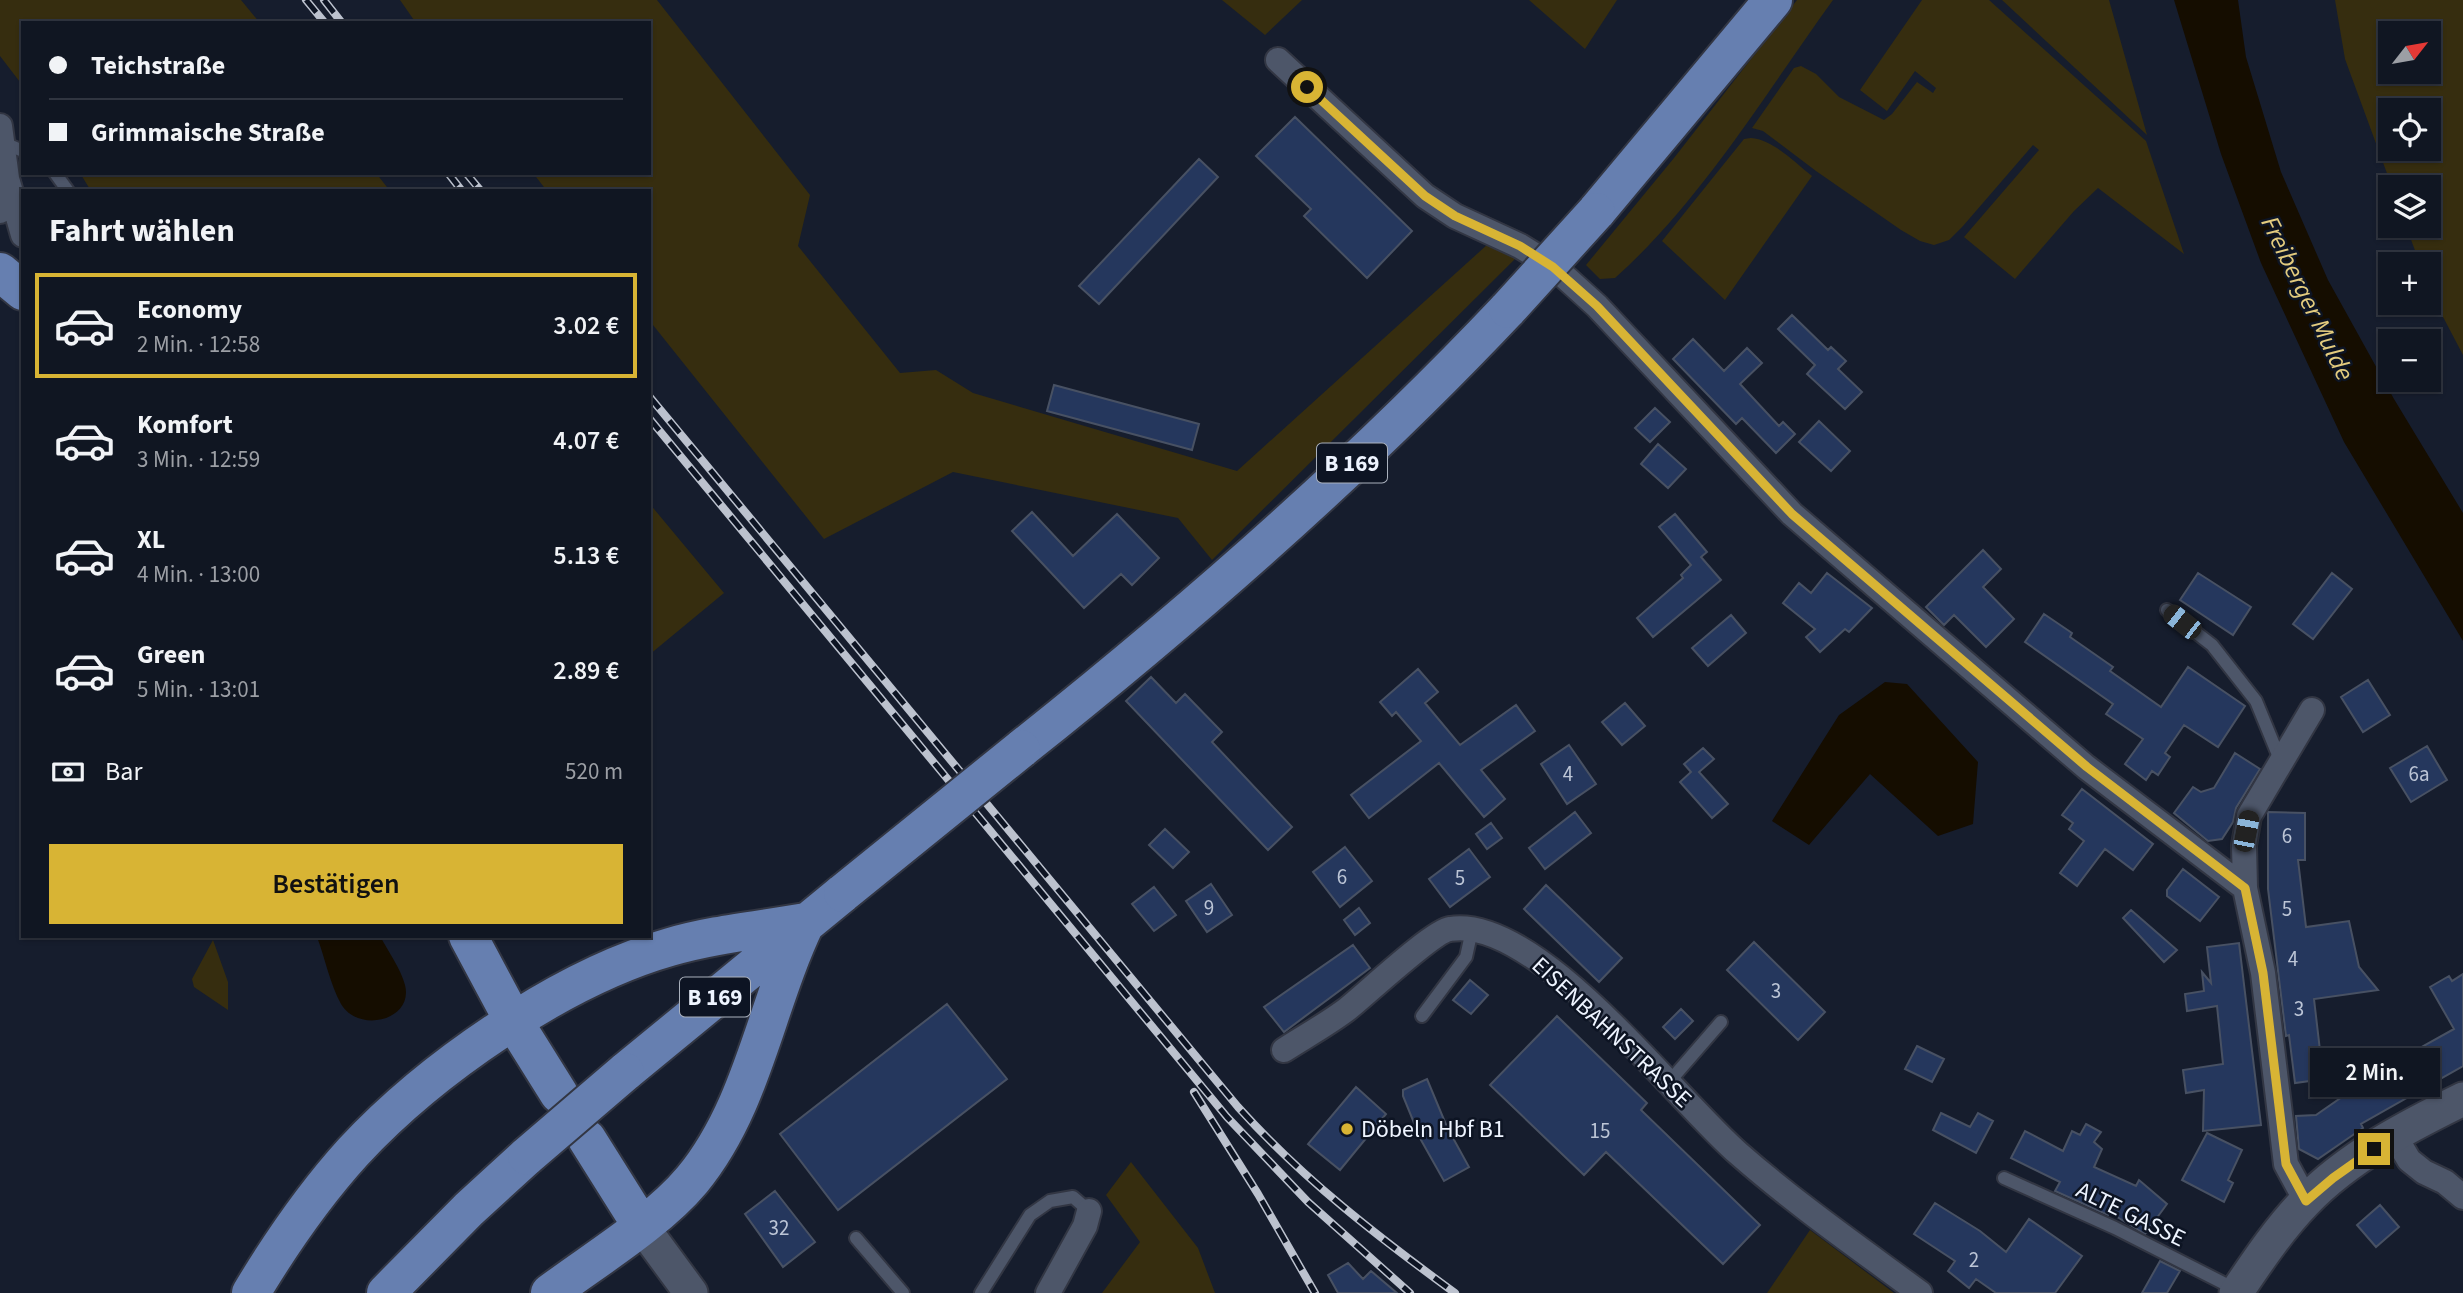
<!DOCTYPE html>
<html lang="de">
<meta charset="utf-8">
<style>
body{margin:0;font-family:"Source Sans 3",sans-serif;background:#191f2a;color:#f1f3f6;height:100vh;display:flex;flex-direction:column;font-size:26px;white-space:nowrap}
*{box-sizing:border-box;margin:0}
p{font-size:23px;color:#9c9fa5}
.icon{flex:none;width:38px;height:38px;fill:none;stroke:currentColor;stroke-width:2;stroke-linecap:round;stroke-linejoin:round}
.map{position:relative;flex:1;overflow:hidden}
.drawer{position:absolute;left:21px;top:189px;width:630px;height:749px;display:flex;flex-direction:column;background:#101622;border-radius:0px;box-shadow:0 2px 5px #0004,0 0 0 2px #303540}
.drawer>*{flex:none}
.guide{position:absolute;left:21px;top:21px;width:630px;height:154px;border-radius:0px;box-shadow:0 2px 5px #0004,0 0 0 2px #303540;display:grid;align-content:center;height:154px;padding:0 28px;background:#101622}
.needle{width:46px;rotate:59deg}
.tools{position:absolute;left:2378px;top:21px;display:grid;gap:14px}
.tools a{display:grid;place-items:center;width:63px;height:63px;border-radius:0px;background:#101622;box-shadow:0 2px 5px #0004,0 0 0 2px #303540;font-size:35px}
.end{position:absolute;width:32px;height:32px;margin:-16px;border:9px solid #d8b434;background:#111;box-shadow:0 0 0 4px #111}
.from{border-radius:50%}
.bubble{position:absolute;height:49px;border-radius:0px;background:#101622;box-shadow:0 2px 5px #0004,0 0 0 2px #303540;font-size:23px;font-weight:600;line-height:49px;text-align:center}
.car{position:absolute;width:21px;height:42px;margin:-21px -10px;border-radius:9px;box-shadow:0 0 5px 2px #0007;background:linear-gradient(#222 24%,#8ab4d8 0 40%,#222 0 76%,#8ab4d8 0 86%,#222 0)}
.guide b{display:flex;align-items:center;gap:24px;height:66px;font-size:26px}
.guide b+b{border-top:2px solid #303540}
.guide i{width:18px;height:18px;background:#f1f3f6}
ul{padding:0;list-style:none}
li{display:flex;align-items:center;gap:21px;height:105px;margin:0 14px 10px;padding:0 14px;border:4px solid transparent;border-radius:0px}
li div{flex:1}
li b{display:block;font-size:26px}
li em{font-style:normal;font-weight:600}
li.on{border-color:#d8b434}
li>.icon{width:63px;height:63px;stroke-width:1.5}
h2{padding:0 28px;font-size:32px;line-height:84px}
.pay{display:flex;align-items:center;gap:18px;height:77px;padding:0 28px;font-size:26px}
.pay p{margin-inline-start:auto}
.primary-button{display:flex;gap:14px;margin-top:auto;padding:14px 28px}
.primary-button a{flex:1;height:80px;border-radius:0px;background:#d8b434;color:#111;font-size:28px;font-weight:600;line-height:80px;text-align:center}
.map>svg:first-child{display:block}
.green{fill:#362d0f;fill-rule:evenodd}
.water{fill:#150d00}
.building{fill:#25375d;stroke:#485163;stroke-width:2}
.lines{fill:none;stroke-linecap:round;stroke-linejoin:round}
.service-casing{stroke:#323643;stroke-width:16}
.minor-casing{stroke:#323643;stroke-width:28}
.secondary-casing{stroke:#323643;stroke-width:37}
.primary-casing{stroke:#323643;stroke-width:42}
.service{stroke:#4d5669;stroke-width:12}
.minor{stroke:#4d5669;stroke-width:24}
.secondary{stroke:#4d5669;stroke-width:33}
.primary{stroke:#667fb0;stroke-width:38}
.rail-casing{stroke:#bcc2ce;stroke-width:8}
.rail{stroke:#0d1423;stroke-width:5;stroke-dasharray:16;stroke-linecap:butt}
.primary-bridge-casing{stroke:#323643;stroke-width:42;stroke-linecap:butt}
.primary-bridge{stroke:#667fb0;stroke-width:38}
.route{stroke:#d8b434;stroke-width:9}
.poi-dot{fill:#d8b434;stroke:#0d1423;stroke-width:2.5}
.labels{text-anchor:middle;stroke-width:5;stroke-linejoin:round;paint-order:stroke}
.number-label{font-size:21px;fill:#bcc5d6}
.shield{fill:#0d1423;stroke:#aab1bd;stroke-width:2}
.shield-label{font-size:23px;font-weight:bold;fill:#eef4ff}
.street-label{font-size:24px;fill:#eef4ff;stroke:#0d1423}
.poi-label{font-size:24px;fill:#eef4ff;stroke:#0d1423;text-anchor:start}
.water-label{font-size:26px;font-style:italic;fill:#e3cb7e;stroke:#0d1423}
</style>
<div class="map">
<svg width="2463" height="1293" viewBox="0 0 2463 1293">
<rect width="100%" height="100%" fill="#161d2d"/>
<path class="green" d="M0,0H241L260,23H23V86L0,56Z
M400,0H657L810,195L798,246L900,373L936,370L973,393L1237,471L1488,244L1517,257L1212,560L1178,518L953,472L824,539L649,320V191H547L533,173H649V23H416Z
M1222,0H1302L1265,35Z
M1529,0H1617L1585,49Z
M1797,0H1833C1765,94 1702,200 1615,278L1600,279L1586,265L1674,158Z
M1922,0H1989L2146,141L2184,254L2098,188L2074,211L2015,279L1964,237L2039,150L2033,145L1963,226L1949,240L1934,245L1920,241L1901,230L1816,171L1763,131L1752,128L1794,68L1801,66L1816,74L1839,97L1884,120L1892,114L1917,82L1933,93L1936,88L1915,71L1887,111L1860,90Z
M2002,0H2109L2147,135Z
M2335,0H2463V355L2431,294L2429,264H2420L2406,226H2429V187H2392L2345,59ZM2390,33H2429V72H2390ZM2390,110H2429V149H2390Z
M1751,138C1774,140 1794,162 1812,176L1725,300L1662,241L1744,139Z
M80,173H376L390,191H91Z
M649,503L724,593L649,655Z
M213,940L228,982V1010L194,987L192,979Z
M1131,1162L1198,1248L1215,1293H1102L1140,1242L1106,1195Z
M1810,1230L1894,1293H1767Z"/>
<path class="water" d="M2174,0H2238L2246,57L2281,172L2328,280L2394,399L2463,513V641L2344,442L2261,263L2221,154Z
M1885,682L1907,684L1978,762L1973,824L1938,836L1870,774L1809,845L1772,821L1839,715Z
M380,936C388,951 401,969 405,985C414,1020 359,1034 341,1004C330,984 325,958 317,937Z"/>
<path class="building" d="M1295,117L1412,231L1367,278L1304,216L1311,209L1256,156Z
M1199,159L1218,177L1099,304L1079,286Z
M1792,315L1828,350L1831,347L1846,361L1838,369L1862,392L1845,409L1807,374L1815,365L1778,329Z
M1693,339L1724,371L1747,348L1762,363L1740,384L1779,426L1783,422L1795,434L1776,453L1742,418L1736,424L1673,359Z
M1054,385L1199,424L1192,450L1047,411Z
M1655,408L1670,422L1650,442L1635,428Z
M1819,421L1850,451L1831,471L1799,442Z
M1658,444L1686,469L1668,488L1641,464Z
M1032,512L1073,556L1117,514L1159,558L1132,585L1121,574L1084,608L1012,531Z
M1675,514L1707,552L1701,557L1721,580L1653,637L1637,618L1683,578L1681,575L1691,565L1659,527Z
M1983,550L2001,569L1983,587L2014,619L1986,647L1954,615L1944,625L1926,607Z
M1827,573L1872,608L1849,632L1845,629L1820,652L1806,637L1815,629L1783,603L1799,583L1811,593Z
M2198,573L2251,607L2233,635L2180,600Z
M2332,573L2352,589L2313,639L2293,624Z
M2044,614L2072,633L2070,637L2113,667L2110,671L2161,707L2188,667L2245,706L2218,747L2184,725L2165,753L2170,757L2158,775L2152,771L2146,780L2125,764L2143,739L2106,714L2113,704L2025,642Z
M1731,615L1746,633L1708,666L1692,648Z
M1418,669L1438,692L1425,703L1460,745L1516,705L1535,731L1481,770L1505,799L1484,817L1439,763L1369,818L1351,795L1421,741L1396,712L1392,716L1380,702Z
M1151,677L1176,703L1185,694L1222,732L1212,742L1292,827L1268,850L1126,701Z
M2368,680L2390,715L2363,732L2341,697Z
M1625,703L1645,726L1622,745L1602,722Z
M1569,745L1596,784L1567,804L1541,764Z
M2427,746L2447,780L2411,802L2390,768Z
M1703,748L1714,759L1699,772L1728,804L1712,818L1680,782L1691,772L1684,764Z
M2235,753L2260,769L2236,808L2233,822L2222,839L2208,841L2174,813L2193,787L2201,792L2214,788Z
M2082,789L2153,844L2133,870L2105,849L2077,886L2060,873L2084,841L2069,829L2073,823L2062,815Z
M1575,812L1591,833L1545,869L1529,848Z
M2268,812L2305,813V860H2298L2306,927L2349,921L2359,967L2378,990L2314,999L2321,1059L2351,1055L2353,1075L2295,1083L2289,1035L2286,1036L2268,889Z
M1491,823L1502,838L1487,849L1476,834Z
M1165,829L1189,852L1173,868L1149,845Z
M1345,847L1372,881L1340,907L1313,872Z
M1469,849L1490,877L1450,907L1429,879Z
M2183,869L2219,897L2200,921L2167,896V890Z
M1211,884L1232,915L1207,932L1186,901Z
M1546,885L1622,958L1599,982L1524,909Z
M1154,887L1176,915L1154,931L1132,904Z
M1359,908L1370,923L1355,935L1344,920Z
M2131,910L2177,950L2164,962L2123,918Z
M1754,942L1825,1012L1798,1040L1727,970Z
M2239,943L2261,1125L2203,1131L2204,1090L2186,1093L2183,1070L2223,1064L2217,1006L2187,1011L2185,994L2204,991L2202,972L2211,983L2207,947Z
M1353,945L1370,968L1284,1032L1264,1007Z
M2463,974V1066L2361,1124L2363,1128L2318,1159L2299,1149L2296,1116L2316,1115L2355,1088V1090L2419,1055L2416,1050L2454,1029L2430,987L2449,976L2452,981Z
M1470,980L1488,995L1471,1014L1453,1000Z
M947,1004L1007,1079L838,1210L780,1134Z
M1681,1009L1693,1021L1675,1039L1663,1027Z
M1557,1016L1647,1103L1641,1110L1760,1225L1723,1264L1606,1152L1584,1175L1490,1085Z
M1917,1046L1944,1059L1932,1082L1905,1069Z
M1427,1079L1447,1127L1469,1167L1444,1181L1421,1140L1403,1096V1090Z
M1356,1087L1386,1114L1340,1170L1308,1144Z
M1941,1113L1970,1127L1978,1113L1993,1121L1976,1153L1933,1130Z
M2086,1124L2101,1132L2094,1142L2102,1149L2094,1167L2136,1186L2139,1180L2167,1204L2145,1234L2109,1212L2108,1215L2055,1191L2060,1182L2011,1158L2025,1131L2063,1151L2072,1131L2080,1135Z
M2207,1133L2242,1150L2228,1180L2233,1183L2224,1202L2182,1180Z
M775,1191L815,1242L783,1267L745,1214Z
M1935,1203L1980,1231L2006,1252L2029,1219L2082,1256L2055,1293H1996L1976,1279L1969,1288L1948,1271L1955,1261L1914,1234Z
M2380,1205L2399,1227L2376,1247L2357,1225Z
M2160,1261L2180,1271L2167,1293H2142Z
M1348,1263L1363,1279L1371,1271L1397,1293H1338L1328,1275Z"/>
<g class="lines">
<defs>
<path id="service" d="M4,143L23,151
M55,173L68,191
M2167,610L2212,645L2256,701L2281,762
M1422,1016L1466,957L1472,930
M1669,1082L1721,1022
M2004,1178L2115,1228L2237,1290
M856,1238L903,1293
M981,1293L1030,1215L1050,1201L1073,1197L1089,1211"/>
<path id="minor" d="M1278,60L1425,196L1455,216L1520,246L1554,267L1597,306L1792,514L2086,767L2245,888L2263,973L2286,1164L2306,1201
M0,126L7,178L0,211
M8,182L23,235
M2245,888L2244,845L2249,816L2312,710
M1284,1050C1304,1037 1326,1025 1346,1010C1364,996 1433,931 1450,929C1537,914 1676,1100 1739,1154C1796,1204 1859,1248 1920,1293
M2395,1136L2409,1160L2424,1172L2445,1182L2463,1197
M1048,1293L1085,1226L1089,1211"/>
<path id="secondary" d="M641,1225L691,1293
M2236,1293C2257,1262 2278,1230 2305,1202C2348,1157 2408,1126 2463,1099"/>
<path id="primary" d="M1596,212L1773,0
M0,272L23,291
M1021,749C1192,613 1358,468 1508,309
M468,936L514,1022L559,1094
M625,1072L843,893
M587,1139L641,1225
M251,1293C281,1243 314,1195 353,1152C430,1069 561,978 670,947C714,934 761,930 806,922
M386,1293L469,1209L527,1156
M550,1293C594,1260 657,1222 692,1180C753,1106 765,1007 806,922"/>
</defs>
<use href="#service" class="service-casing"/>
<use href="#minor" class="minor-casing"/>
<use href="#secondary" class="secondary-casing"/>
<use href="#primary" class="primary-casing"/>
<use href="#service" class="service"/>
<use href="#minor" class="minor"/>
<use href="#secondary" class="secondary"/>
<use href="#primary" class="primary"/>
<defs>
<path id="rail" d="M306,0L325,23
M324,0L342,23
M448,173L462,191
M466,173L481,191
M649,396L1238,1107C1303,1179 1377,1236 1455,1293
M649,418L1227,1117L1308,1202L1410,1293
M1194,1092L1258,1194L1315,1293"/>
</defs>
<use href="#rail" class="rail-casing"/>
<use href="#rail" class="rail"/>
<defs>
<path id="primary-bridge" d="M1508,309L1596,212
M843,893L1021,749
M527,1156L625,1072"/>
</defs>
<use href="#primary-bridge" class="primary-bridge-casing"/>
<use href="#primary-bridge" class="primary-bridge"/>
</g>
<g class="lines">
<path class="route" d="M1307,87L1425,196L1455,216L1520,246L1553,267L1597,306L1792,514L2087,767L2245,888L2263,973L2286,1164L2306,1201L2333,1178L2374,1149"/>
</g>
<circle class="poi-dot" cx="1347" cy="1129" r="7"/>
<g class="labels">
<g class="number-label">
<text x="1568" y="781">4</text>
<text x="2419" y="781">6a</text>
<text x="2287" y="843">6</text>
<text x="1342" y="884">6</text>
<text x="1460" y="885">5</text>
<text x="1209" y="915">9</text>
<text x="2287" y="916">5</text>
<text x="2293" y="966">4</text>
<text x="1776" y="998">3</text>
<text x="2299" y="1016">3</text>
<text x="1600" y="1138">15</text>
<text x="779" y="1235">32</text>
<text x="1974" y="1267">2</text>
</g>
<g class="shield">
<rect x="1317" y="443.5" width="70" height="39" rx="5"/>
<rect x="680" y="977.5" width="70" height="39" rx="5"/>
</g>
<g class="shield-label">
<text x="1352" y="471">B 169</text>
<text x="715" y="1005">B 169</text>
</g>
<g class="street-label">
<text transform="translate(1612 1032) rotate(43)" y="8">EISENBAHNSTRASSE</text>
<text transform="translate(2131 1214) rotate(26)" y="8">ALTE GASSE</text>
</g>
<g class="poi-label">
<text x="1361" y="1137">Döbeln Hbf B1</text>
</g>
<g class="water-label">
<text transform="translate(2308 298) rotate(64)" y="9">Freiberger Mulde</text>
</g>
</g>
</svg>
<div class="tools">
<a><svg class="needle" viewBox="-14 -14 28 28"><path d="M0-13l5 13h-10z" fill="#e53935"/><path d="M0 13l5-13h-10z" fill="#9c9fa5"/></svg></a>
<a><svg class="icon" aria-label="locate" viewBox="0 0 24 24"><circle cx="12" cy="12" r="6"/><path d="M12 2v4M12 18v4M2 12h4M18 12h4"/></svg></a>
<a><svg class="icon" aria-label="layers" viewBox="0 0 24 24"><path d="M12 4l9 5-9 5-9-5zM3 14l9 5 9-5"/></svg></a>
<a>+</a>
<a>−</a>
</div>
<i class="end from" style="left:1307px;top:87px"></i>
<i class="end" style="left:2374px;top:1149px"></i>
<div class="bubble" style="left:2310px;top:1048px;width:130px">2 Min.</div>
<i class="car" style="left:2182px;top:622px;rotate:308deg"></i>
<i class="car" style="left:2246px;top:831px;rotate:11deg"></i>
<div class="guide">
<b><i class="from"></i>Teichstraße</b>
<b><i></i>Grimmaische Straße</b>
</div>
<section class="drawer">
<h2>Fahrt wählen</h2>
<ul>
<li class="on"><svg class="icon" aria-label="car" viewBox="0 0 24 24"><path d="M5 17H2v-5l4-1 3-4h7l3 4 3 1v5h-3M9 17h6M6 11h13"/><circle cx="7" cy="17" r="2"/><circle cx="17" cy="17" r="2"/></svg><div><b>Economy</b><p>2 Min. · 12:58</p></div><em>3.02 €</em></li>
<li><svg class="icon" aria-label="car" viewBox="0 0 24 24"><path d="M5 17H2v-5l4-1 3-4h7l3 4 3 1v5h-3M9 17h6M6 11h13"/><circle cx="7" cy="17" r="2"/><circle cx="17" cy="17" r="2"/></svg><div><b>Komfort</b><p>3 Min. · 12:59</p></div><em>4.07 €</em></li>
<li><svg class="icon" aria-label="car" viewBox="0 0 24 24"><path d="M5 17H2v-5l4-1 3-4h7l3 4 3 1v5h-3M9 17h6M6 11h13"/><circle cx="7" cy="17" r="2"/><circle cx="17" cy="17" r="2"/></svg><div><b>XL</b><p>4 Min. · 13:00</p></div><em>5.13 €</em></li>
<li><svg class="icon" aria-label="car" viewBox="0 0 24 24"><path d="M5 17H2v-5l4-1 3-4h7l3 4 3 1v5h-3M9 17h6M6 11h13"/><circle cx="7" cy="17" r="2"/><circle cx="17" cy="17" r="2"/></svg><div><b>Green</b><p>5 Min. · 13:01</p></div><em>2.89 €</em></li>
</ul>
<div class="pay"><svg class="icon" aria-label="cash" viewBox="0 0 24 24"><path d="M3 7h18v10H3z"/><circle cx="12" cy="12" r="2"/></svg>Bar<p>520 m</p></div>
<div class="primary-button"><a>Bestätigen</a></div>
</section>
</div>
